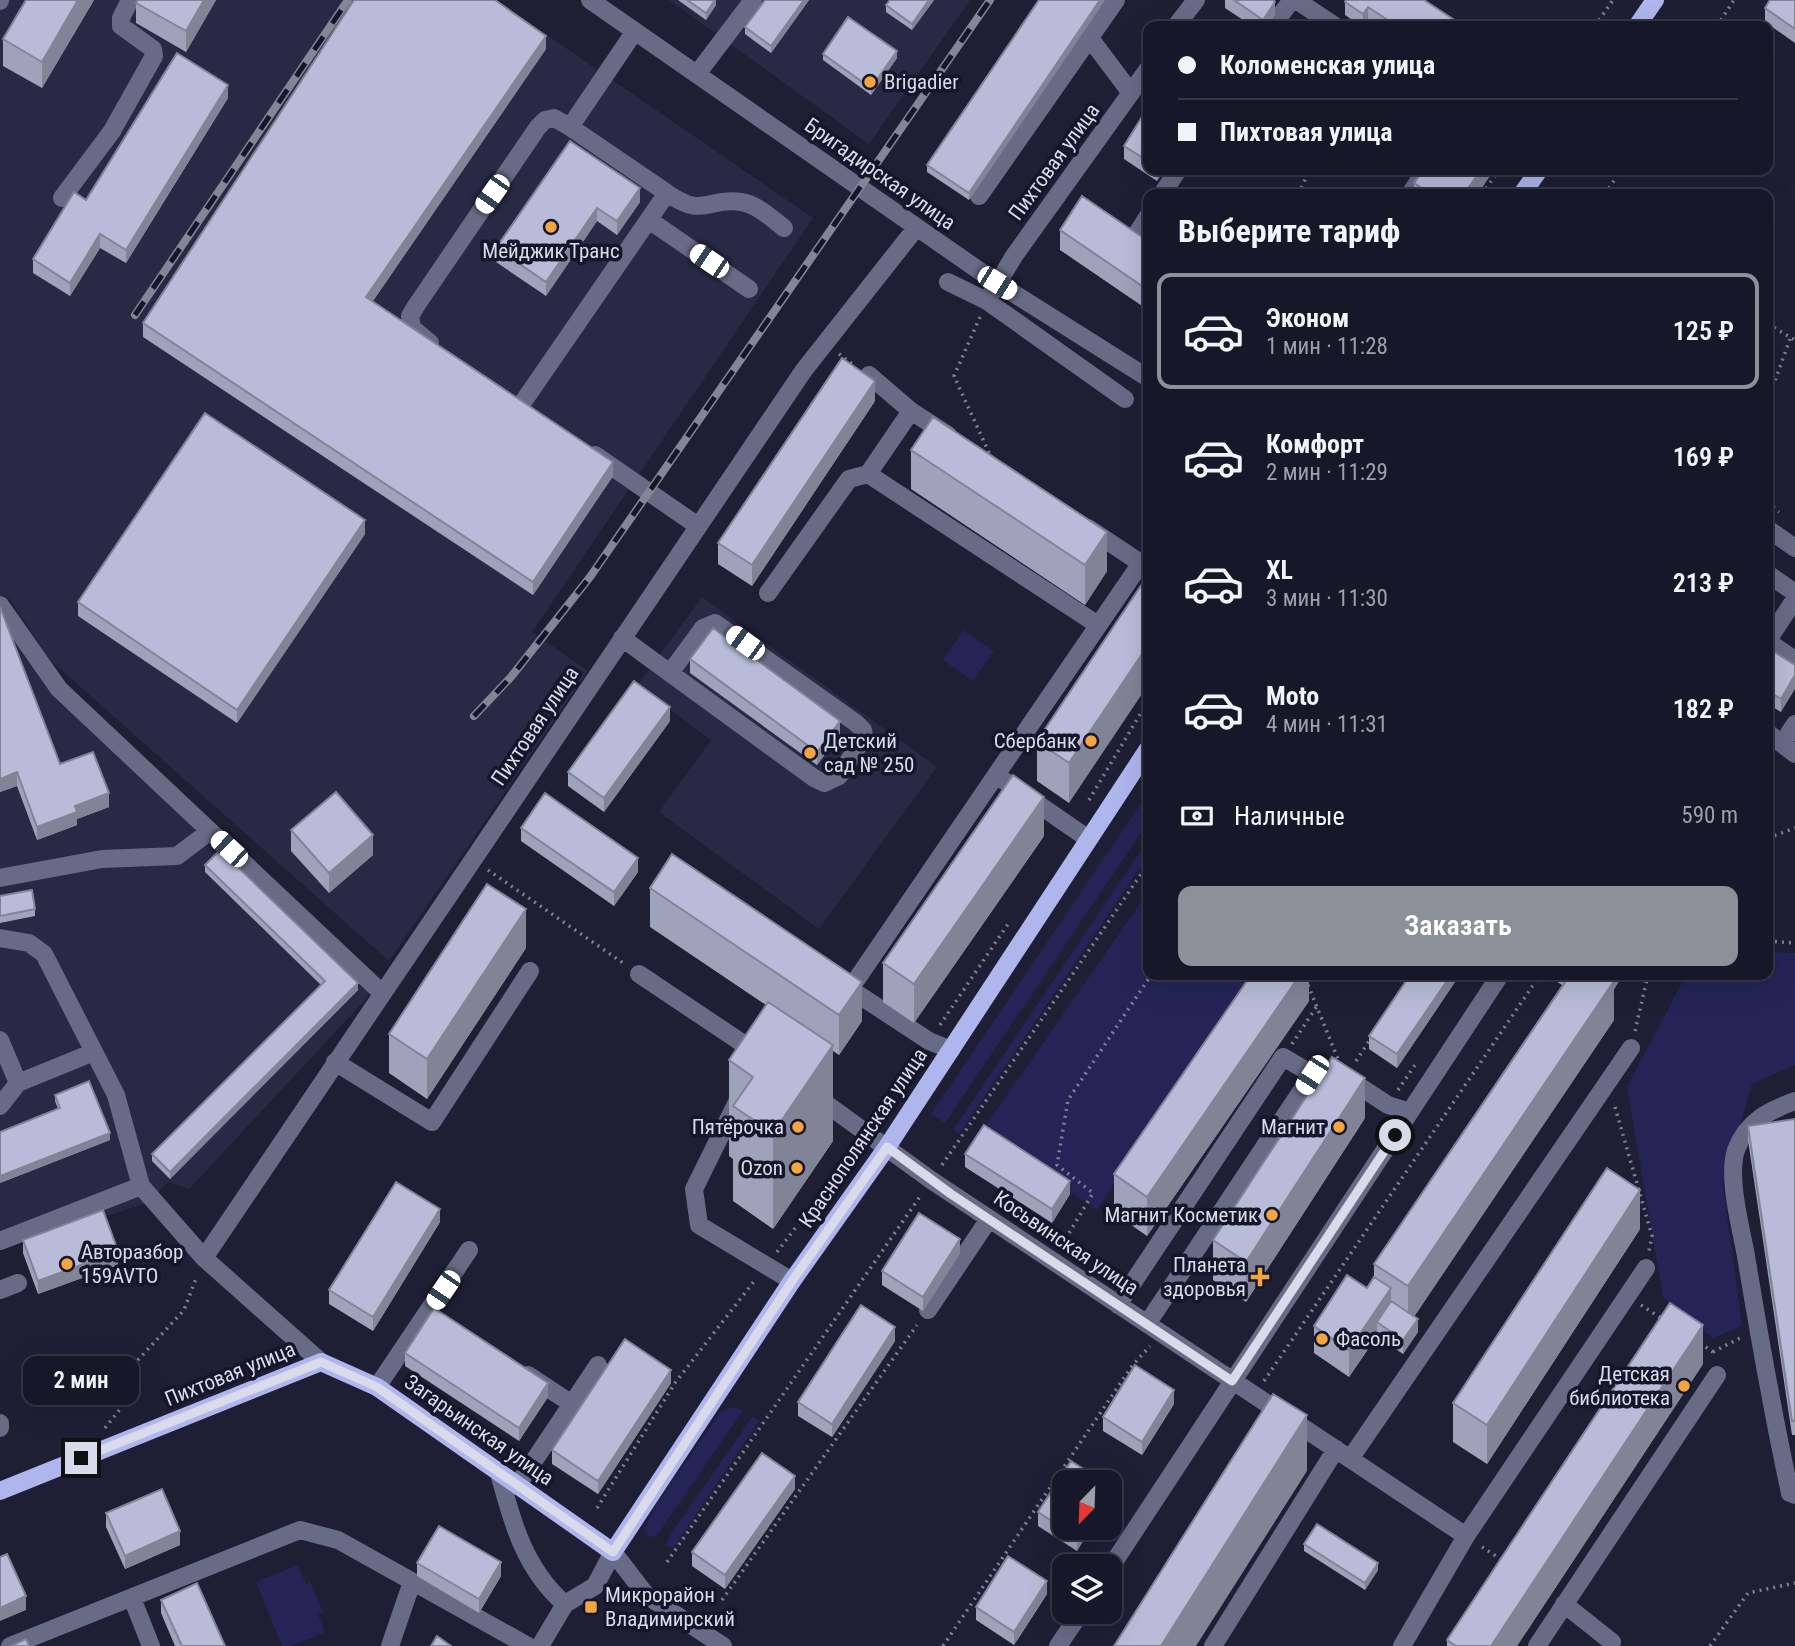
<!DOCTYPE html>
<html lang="ru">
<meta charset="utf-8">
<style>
body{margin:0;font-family:"Roboto Condensed",sans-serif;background:#232434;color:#f1f3f6;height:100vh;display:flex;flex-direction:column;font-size:26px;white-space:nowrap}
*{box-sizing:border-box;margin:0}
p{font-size:23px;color:#9e9fa8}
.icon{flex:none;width:38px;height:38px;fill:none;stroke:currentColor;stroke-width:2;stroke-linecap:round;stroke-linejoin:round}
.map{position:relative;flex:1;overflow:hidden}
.sheet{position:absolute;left:1143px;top:189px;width:630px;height:791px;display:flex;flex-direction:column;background:#161728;border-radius:14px;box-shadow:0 7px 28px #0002,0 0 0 2px #353645}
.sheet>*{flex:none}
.top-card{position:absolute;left:1143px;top:21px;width:630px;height:154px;border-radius:14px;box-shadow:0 7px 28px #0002,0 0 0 2px #353645;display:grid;align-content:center;height:154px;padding:0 35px;background:#161728}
.needle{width:46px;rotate:203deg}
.tools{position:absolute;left:1052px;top:1470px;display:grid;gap:14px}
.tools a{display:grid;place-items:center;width:70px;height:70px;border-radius:14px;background:#161728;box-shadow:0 7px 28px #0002,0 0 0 2px #353645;font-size:35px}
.end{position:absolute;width:32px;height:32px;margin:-16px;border:9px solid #d9dbea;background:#111;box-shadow:0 0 0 4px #111}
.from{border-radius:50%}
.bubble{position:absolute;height:49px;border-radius:14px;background:#161728;box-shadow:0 7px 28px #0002,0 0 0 2px #353645;font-size:23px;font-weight:600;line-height:49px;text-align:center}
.car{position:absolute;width:21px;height:42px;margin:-21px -10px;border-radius:9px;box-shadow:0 0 5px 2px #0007;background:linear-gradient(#fff 24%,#345 0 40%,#fff 0 76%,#345 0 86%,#fff 0)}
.top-card b{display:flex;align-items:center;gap:24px;height:66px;font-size:26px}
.top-card b+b{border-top:2px solid #353645}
.top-card i{width:18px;height:18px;background:#f1f3f6}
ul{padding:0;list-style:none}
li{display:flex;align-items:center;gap:21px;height:116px;margin:0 14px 10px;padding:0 21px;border:4px solid transparent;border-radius:14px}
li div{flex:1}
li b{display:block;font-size:26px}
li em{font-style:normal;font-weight:600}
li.on{border-color:#8c9099}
li>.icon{width:63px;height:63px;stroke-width:1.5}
h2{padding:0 35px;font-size:32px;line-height:84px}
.pay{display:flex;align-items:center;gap:18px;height:77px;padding:0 35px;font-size:26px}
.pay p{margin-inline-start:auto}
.button{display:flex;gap:14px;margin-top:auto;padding:14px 35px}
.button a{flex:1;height:80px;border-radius:14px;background:#8c9099;color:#fff;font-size:28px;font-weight:600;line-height:80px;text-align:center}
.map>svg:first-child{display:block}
.built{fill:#282944}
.green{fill:#242457}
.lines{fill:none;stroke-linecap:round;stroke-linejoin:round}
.path{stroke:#808194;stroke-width:3.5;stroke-dasharray:2 5;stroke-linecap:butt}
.minor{stroke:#686b86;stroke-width:18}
.major{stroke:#afb5ed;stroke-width:18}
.rail-casing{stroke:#848698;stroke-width:8}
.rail{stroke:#15162b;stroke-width:5;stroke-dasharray:16;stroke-linecap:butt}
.wall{fill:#9ea2ba}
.shaded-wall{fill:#818497}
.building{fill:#b8bcd8;stroke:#818497;stroke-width:2}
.route{stroke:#d9dbea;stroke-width:9}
.poi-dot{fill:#f2a541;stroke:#15162b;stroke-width:2.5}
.labels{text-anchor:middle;stroke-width:7;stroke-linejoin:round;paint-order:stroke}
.poi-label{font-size:21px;fill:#d9dbea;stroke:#15162b;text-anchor:end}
.street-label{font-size:21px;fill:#d9dbea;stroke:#15162b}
</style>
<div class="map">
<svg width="1795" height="1646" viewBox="0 0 1795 1646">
<rect width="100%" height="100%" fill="#1e1f35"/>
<path class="built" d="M0,0H496L813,218L532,632L588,671L389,961L49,659L9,598L1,615L26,660L222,851L374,980L367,998L189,1189L168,1182L147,1203L0,1250Z
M669,0H970L869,144Z
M702,597L937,767L819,929L659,812L711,740L637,686Z"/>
<path class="green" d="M963,630L994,651L973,681L943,660Z
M1148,793V822L945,1123L931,1114Z
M1148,840V856L959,1134L953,1130Z
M1148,892V975H1260L1155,1117L1097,1210L982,1131Z
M1768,952L1795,953V1065L1752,1084L1723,1185L1742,1326L1712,1338L1663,1297L1627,1087L1686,975H1768Z
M734,1407L743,1410L656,1537L649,1536L644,1529L657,1504L721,1411Z
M753,1416L759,1421L673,1548L666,1546L670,1535Z
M298,1565L306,1584L310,1582L323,1612L318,1615L325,1632L291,1646H282L256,1582Z"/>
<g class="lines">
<path class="path" d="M1595,26L1613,0
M1717,26L1734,0
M1298,194L1310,170
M1482,194L1499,170
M1605,194L1621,170
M980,317L954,376L991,457
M1768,324L1795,340
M839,354L855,366
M1768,400L1790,339
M1768,502L1779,512
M1089,800L1148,701
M1768,838L1795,828
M488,870L626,965
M1768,941L1795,943
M1308,985L1338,1059
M940,1025L1008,924
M1635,1031L1648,975
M1292,1044L1317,1006
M1356,1061L1371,1038
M1398,1090L1417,1062
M1615,1107L1652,1236L1649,1251
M877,1117L918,1057
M942,1165L1148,864
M1062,1245L1093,1193L1057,1165L1068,1100L1151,975
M777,1252L857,1147
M1641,1305L1664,1320
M1700,1343L1713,1352L1714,1356
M1713,1352L1742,1337
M1264,1381L1540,975
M105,1428L128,1399L138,1360L184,1310L197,1276
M597,1508L675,1383L755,1280
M1482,1547L1502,1560
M667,1562L921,1195
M722,1600L917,1325
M943,1646L1132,1366L1150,1346
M1710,1646L1748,1593L1795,1583"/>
<path class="minor" d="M590,0L997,283L1148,378
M1296,0L1335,26
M0,1V0
M1176,26L1196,0
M1272,26L1292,0
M1089,37L1131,93
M697,74L753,0
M667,193C704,219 706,197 741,202C757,204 772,219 784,228
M1162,194L1178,170
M1410,194L1426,170
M979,196L1116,0
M62,198L112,131L154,56L153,49L121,26V18L130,0
M1148,216L1134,238L1148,249
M649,220L749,289
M948,282L987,301L1125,399
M987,301L1014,256L1148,69
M430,343L412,328L410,316L416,306L538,127L545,120L554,118L570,127L635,31
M869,375L911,411
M521,405L667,193L570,127
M595,455L698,526
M868,474L1098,625
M1088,528L1148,568
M1768,529L1795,548
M1768,574L1795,593
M768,593L849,479L868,474L911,411L948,435
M0,605L59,689L382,993
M622,638L814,778L824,783L839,776L864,737L863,730L856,723L715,623L703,628L670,673
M1768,640L1795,599
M1768,642L1795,660
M1768,733L1795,754
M1782,744L1795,724
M1087,838L996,775L1141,563
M0,878L102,859L177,856L210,831
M0,938L29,943L44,954L116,1095L141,1186
M639,974L760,1055
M0,1040L18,1083
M951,1050L929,1041L850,989L996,775
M335,1062L432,1122L530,971
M814,1095L931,1180L1466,1536
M740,1096L694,1189L699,1225L792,1281
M1795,1101C1768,1111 1747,1121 1736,1150C1727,1177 1741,1228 1746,1256C1759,1335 1773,1414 1790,1493L1795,1495
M0,1106L18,1083L94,1052
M0,1241L141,1186L204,1258L321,1362
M204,1258L804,370L916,228
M0,1290L18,1283
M1118,1305L1283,1057L1329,1084L1345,1077L1388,1105L1410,1112
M928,1310L989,1219
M1147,1324L1312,1075
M528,1375L572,1404
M377,1387L469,1250
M0,1423V1428
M1350,1459L1631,1048
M499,1473C512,1522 525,1570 565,1604
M517,1486L598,1365
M1110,1568L1500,975
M132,1598L151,1646
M1564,1604L1612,1642
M10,1646L300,1530L338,1540L528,1646
M390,1646L412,1582
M540,1646L565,1604L595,1586L613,1552L646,1595L723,1646
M1058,1646L1081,1612
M1213,1646L1336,1449
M1402,1646L1466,1536L1646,1268
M1537,1646L1717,1375"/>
<path class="major" d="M1637,26L1655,0
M1522,194L1539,170
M0,1491L321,1362L377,1387L613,1552L792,1281L887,1147L1148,749"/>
<defs>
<path id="rail" d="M135,315L348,0
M474,716L511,677L590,577L990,0"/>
</defs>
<use href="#rail" class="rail-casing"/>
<use href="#rail" class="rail"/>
</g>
<path class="wall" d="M94,0L42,88L3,66V39Z
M216,0L186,52L136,23V3Z
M678,0H716V5L706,20Z
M809,0L771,53L745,34V27Z
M934,0L912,30L886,12V5Z
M1039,0H1105L969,200L927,172V165Z
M1225,0H1275V15L1268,26H1252L1225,8Z
M1795,0V43L1765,22V8Z
M1345,2L1453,26H1377L1368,20L1364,26H1361L1345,15Z
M546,49L373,301L613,476L533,595L143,337V323Z
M823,54L897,58L871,95L823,60Z
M228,98L126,263L100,248L70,296L33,273V259L86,200Z
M1148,107V170H1164L1157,181L1124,159V146Z
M570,141L640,202L617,235L597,221L546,296L496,262V248Z
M1414,183L1478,194H1414Z
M1060,230L1148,241V310L1060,250Z
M875,401L752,586L718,564V543Z
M911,450L1107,571L1085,605L911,489Z
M365,534L237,723L78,616V602Z
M1148,575L1069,803L1037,781V741Z
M0,607L60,764L109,807L77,819V825L37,840L17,786L0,792Z
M1768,648L1795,665L1781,712L1768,704Z
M690,659L840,734L817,765L690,673Z
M670,721L604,812L568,786V772Z
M521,828L638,872L614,906L521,841Z
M291,830L373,855L329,893L291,851Z
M1044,836L914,1023L883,1002V963Z
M205,865L358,990L170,1179L152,1161V1154L321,985L205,872Z
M650,888L862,1021L839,1055L833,1051V1141L773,1229L733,1201V1159L729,1156V1060L766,1005L650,927Z
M0,896L35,909V916L0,923Z
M526,948L427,1099L389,1073V1034Z
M1309,975V1001L1147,1236L1114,1213V1174Z
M1457,975V979L1397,1068L1369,1049V1036Z
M1548,975H1623L1614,989V1020L1414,1316L1418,1332L1403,1354L1377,1336L1349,1377L1314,1353V1326L1367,1288L1374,1277V1264L1562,985L1548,976Z
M55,1095L110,1140L0,1183V1132L58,1109L55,1101Z
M1365,1118L1246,1302L1213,1280V1240Z
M1795,1119V1435H1792L1748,1140V1126Z
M965,1154L1070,1194L1052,1223L965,1167Z
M440,1222L373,1331L329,1304V1290Z
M1640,1229L1487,1464L1453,1442V1403Z
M23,1240L118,1265L38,1294L23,1253Z
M960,1253L923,1311L882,1285V1271Z
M895,1341L832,1437L798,1416V1402Z
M405,1353L548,1397L519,1441L405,1366Z
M1703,1364L1517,1646H1447V1640Z
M671,1383L598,1494L552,1464V1450Z
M1174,1404L1142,1455L1103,1431V1417Z
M795,1489L725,1589L692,1566V1552Z
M1038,1512L1091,1528L1077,1551L1038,1526Z
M106,1513L180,1545L125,1569L106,1527Z
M1304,1544L1378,1570L1365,1590L1304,1551Z
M417,1563L501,1576L479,1613L417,1576Z
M1047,1594L1014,1645L976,1620V1607Z
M161,1600L225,1646H175L161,1613Z"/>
<path class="shaded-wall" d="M78,0H94L42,88V62Z
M204,0H216L186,52V31Z
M715,0H716V5L706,20V13Z
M804,0H809L771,53V46Z
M929,0H934L912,30V24Z
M1100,0H1105L969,200V193Z
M1275,2V15L1268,26H1263V20Z
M1368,7V20L1363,26V14Z
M546,36V49L366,311V297Z
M897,51V58L871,95V88Z
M228,85V98L126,263V250Z
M1157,170H1164L1157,181Z
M1481,170H1494L1478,194H1464Z
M640,188V202L617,235V221Z
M597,208V221L546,296V282Z
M100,234V248L70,296V283Z
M875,381V401L752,586V565Z
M613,462V476L533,595V582Z
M365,520V534L237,723V710Z
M1107,532V571L1085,605V565Z
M1148,645V685L1069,803V763Z
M1795,675V689L1781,712V699Z
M670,707V721L604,812V798Z
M840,721V734L817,765V752Z
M17,772V786L0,792V779Z
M109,793V807L77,819V825L37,840V827L75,806Z
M1044,797V836L914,1023V984Z
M373,835V855L329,893V873Z
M638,858V872L614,906V892Z
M526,909V948L427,1099V1059Z
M1300,975H1309V1001L1147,1236V1197Z
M1451,975H1457V979L1397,1068V1054Z
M1605,975H1623L1614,989V1020L1408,1326V1286Z
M862,982V1021L839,1055V1015Z
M358,983V990L170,1179V1172Z
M833,1045V1141L773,1229V1133Z
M1365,1078V1118L1246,1302V1262Z
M110,1133V1140L0,1183V1176Z
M1070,1181V1194L1052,1223V1209Z
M1640,1190V1229L1487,1464V1425Z
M440,1209V1222L373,1331V1317Z
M960,1239V1253L923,1311V1297Z
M118,1251V1265L38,1294V1281Z
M1391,1288V1315L1377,1322V1336L1349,1377V1350Z
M1418,1319V1332L1403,1354V1340Z
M1703,1325V1364L1517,1646H1491Z
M895,1327V1341L832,1437V1424Z
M671,1370V1383L598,1494V1481Z
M548,1383V1397L519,1441V1428Z
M1174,1390V1404L1142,1455V1442Z
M1307,1415V1471L1196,1646H1161Z
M795,1476V1489L725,1589V1575Z
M1083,1528H1091L1077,1551V1537Z
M180,1531V1545L125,1569V1556Z
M501,1562V1576L479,1613V1599Z
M1378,1563V1570L1365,1590V1583Z
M1047,1581V1594L1014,1645V1632Z
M26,1596V1610L0,1621V1608Z"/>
<path class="building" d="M26,0H78L42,62L3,39Z
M138,0H204L186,31L136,3Z
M354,0H495L546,36L366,297L613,462L533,582L143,323Z
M687,0H715L706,13Z
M765,0H804L771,46L745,27Z
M890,0H929L912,24L886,5Z
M1039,0H1100L969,193L927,165Z
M1234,0H1273L1275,2L1263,20Z
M1346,0H1424L1453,19L1448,26H1397L1368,7L1363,14L1345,2Z
M1770,0H1795V29L1765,8Z
M848,17L897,51L871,88L823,54Z
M177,53L228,85L126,250L100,234L70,283L33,259L74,192L86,200Z
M1148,107V161L1124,146Z
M570,141L640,188L617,221L597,208L546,282L496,248Z
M1423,170H1481L1464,194H1431L1414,183Z
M1082,196L1148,241V290L1060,230Z
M842,358L875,381L752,565L718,543Z
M205,413L365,520L237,710L78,602Z
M933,417L1107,532L1085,565L911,450Z
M1148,575V645L1069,763L1037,741Z
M0,607L60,764L93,752L109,793L75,806L77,812L37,827L17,772L0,779Z
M713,628L840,721L817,752L690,659Z
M1768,648L1795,665V675L1781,699L1768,691Z
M634,681L670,707L604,798L568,772Z
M1013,775L1044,797L914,984L883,963Z
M336,792L373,835L329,873L291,830Z
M545,793L638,858L614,892L521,828Z
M220,850L358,983L170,1172L152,1154L325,981L205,865Z
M672,854L862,982L839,1015L650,888Z
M487,884L526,909L427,1059L389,1034Z
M32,890L35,909L0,916V896Z
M1251,975H1300L1147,1197L1114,1174Z
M1410,975H1451L1397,1054L1369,1036Z
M1570,975H1605L1614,981L1408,1286L1374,1264Z
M768,1002L833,1045L773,1133L733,1106L753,1077L729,1060Z
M1332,1057L1365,1078L1246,1262L1213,1240Z
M89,1081L110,1133L0,1176V1132L60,1108L55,1095Z
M1795,1119V1421H1792L1748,1126Z
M984,1125L1070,1181L1052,1209L965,1154Z
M1607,1168L1640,1190L1487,1425L1453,1403Z
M396,1182L440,1209L373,1317L329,1290Z
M103,1210L118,1251L38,1281L23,1240Z
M919,1213L960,1239L923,1297L882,1271Z
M1347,1275L1367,1288L1374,1277L1391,1288L1349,1350L1314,1326Z
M1391,1301L1418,1319L1403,1340L1377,1322Z
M1670,1303L1703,1325L1491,1646H1456L1447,1640Z
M861,1305L895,1327L832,1424L798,1402Z
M434,1308L548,1383L519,1428L405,1353Z
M625,1339L671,1370L598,1481L552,1450Z
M1135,1365L1174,1390L1142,1442L1103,1417Z
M1273,1394L1307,1415L1161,1646H1114Z
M762,1453L795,1476L725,1575L692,1552Z
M1071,1461L1104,1482H1064V1528H1083L1077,1537L1038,1512Z
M162,1489L180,1531L125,1556L106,1513Z
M1317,1524L1378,1563L1365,1583L1304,1544Z
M439,1526L501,1562L479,1599L417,1563Z
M7,1554L26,1596L0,1608V1557Z
M1008,1556L1047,1581L1014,1632L976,1607Z
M197,1583L225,1646H182L161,1600Z
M437,1636L451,1646H431Z
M26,1639L29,1646H11Z"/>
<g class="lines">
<path class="route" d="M81,1458L321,1362L377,1387L613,1552L792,1281L887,1147L951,1194L1232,1381L1395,1135"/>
</g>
<g class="poi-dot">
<circle cx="870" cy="82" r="7"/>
<circle cx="551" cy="227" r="7"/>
<circle cx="1091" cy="741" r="7"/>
<circle cx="810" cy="753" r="7"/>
<circle cx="798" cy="1127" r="7"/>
<circle cx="1339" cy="1127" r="7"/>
<circle cx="797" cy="1168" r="7"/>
<circle cx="1272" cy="1215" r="7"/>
<circle cx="67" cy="1264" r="7"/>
<path d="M1256.5 1266.5h7v7h7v7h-7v7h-7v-7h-7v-7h7z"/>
<circle cx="1322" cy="1339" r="7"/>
<circle cx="1684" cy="1386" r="7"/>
<rect x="584" y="1600" width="14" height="14" rx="3.5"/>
</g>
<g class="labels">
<g class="poi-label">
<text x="884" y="89" text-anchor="start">Brigadier</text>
<text x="551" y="258" text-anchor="middle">Мейджик Транс</text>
<text x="824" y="748" text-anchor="start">Детский<tspan x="824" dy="24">сад № 250</tspan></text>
<text x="1077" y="748">Сбербанк</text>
<text x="784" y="1134">Пятёрочка</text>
<text x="1325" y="1134">Магнит</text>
<text x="783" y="1175">Ozon</text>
<text x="1258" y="1222">Магнит Косметик</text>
<text x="81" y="1259" text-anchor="start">Авторазбор<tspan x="81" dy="24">159AVTO</tspan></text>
<text x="1246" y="1272">Планета<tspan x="1246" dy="24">здоровья</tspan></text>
<text x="1336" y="1346" text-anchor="start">Фасоль</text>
<text x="1670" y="1381">Детская<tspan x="1670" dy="24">библиотека</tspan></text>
<text x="605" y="1602" text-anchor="start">Микрорайон<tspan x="605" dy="24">Владимирский</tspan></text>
</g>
<g class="street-label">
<text transform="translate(1054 162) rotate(-54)" y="7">Пихтовая улица</text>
<text transform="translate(880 174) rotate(35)" y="7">Бригадирская улица</text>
<text transform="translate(535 726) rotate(-56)" y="7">Пихтовая улица</text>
<text transform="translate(863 1138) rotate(-56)" y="7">Краснополянская улица</text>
<text transform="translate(1066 1243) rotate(34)" y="7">Косьвинская улица</text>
<text transform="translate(230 1374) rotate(-22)" y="7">Пихтовая улица</text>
<text transform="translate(479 1430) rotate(35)" y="7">Загарьинская улица</text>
</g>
</g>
</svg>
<div class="tools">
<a><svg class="needle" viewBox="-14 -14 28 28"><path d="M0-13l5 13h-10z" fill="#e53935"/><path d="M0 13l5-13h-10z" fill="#9e9fa8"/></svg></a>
<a><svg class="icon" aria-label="layers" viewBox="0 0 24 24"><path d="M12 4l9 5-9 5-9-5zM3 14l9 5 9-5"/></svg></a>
</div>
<i class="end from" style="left:1395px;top:1135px"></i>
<i class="end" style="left:81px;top:1458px"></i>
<div class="bubble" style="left:23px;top:1356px;width:116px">2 мин</div>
<i class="car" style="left:492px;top:194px;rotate:215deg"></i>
<i class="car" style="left:709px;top:261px;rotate:304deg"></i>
<i class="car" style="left:997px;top:283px;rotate:122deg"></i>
<i class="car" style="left:745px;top:643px;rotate:306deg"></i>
<i class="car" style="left:229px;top:849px;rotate:313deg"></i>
<i class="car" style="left:1312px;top:1075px;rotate:213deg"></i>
<i class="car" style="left:443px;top:1290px;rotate:214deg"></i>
<div class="top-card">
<b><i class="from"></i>Коломенская улица</b>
<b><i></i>Пихтовая улица</b>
</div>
<section class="sheet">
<h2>Выберите тариф</h2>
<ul>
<li class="on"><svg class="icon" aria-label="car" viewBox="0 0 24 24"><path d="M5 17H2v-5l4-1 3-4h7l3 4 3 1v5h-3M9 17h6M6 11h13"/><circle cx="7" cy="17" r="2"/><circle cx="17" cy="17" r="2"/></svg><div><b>Эконом</b><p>1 мин · 11:28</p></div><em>125 ₽</em></li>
<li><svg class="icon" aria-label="car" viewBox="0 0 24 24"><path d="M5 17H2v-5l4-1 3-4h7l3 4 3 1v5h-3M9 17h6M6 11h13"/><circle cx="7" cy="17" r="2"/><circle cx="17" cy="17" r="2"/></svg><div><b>Комфорт</b><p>2 мин · 11:29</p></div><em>169 ₽</em></li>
<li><svg class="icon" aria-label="car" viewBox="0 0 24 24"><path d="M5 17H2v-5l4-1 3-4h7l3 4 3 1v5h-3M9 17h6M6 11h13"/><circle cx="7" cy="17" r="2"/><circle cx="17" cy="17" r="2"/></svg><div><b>XL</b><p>3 мин · 11:30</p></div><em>213 ₽</em></li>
<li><svg class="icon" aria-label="car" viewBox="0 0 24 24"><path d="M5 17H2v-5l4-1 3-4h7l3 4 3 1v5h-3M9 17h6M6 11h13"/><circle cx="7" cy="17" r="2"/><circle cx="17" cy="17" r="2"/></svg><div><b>Moto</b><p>4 мин · 11:31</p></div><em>182 ₽</em></li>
</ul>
<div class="pay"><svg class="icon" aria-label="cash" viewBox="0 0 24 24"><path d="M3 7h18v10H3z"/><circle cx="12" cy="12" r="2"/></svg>Наличные<p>590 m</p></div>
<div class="button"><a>Заказать</a></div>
</section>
</div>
